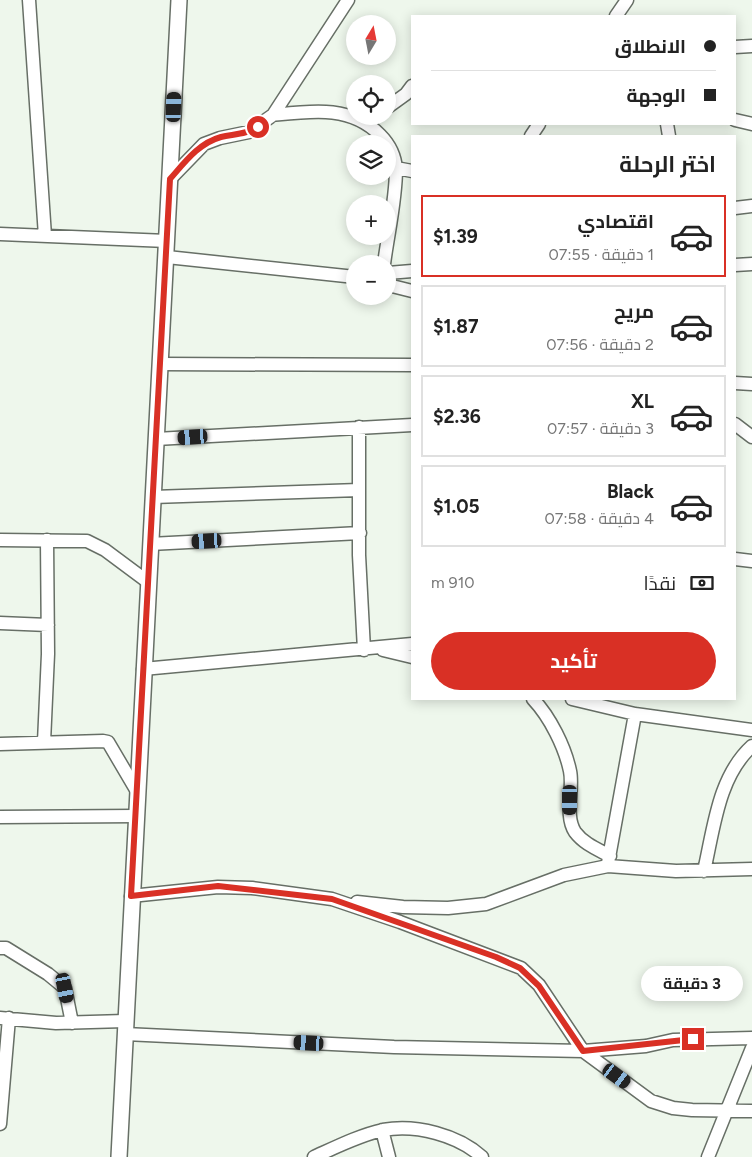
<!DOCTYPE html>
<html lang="ar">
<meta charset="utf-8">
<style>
body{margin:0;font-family:Figtree,Cairo,sans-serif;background:#f6f6f6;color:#222;direction:rtl;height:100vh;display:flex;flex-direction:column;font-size:19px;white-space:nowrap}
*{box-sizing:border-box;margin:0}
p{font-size:16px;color:#767676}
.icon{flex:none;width:28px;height:28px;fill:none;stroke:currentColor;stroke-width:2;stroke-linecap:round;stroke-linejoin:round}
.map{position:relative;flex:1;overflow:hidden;direction:ltr}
.drawer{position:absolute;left:411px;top:135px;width:325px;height:565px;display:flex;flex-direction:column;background:#fff;border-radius:0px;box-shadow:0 2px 12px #0003;direction:rtl}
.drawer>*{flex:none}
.guide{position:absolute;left:411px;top:15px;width:325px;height:110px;border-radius:0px;box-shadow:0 2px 12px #0003;direction:rtl;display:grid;align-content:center;height:110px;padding:0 20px;background:#fff}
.needle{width:32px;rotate:10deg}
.tools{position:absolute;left:346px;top:15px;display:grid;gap:10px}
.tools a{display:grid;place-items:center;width:50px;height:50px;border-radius:50%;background:#fff;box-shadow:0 2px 12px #0003;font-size:25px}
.end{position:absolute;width:22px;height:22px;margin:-11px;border:6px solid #d93025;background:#fff;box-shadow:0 0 0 2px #fff}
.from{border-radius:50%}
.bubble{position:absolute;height:35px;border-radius:18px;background:#fff;box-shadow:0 2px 12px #0003;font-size:16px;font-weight:700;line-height:35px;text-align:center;direction:rtl}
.car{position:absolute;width:15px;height:30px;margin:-15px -8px;border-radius:6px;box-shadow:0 0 4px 1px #0007;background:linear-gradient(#222 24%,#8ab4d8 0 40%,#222 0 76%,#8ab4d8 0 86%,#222 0)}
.guide b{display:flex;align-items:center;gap:18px;height:48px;font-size:19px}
.guide b+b{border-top:1px solid #e0e0e0}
.guide i{width:12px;height:12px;background:#222}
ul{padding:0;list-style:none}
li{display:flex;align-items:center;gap:15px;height:82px;margin:0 10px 8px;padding:0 10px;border:2px solid #e0e0e0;border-radius:0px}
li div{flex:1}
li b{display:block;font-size:19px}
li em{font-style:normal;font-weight:700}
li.selected{border-color:#d93025}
li>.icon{width:45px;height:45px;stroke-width:1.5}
h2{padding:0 20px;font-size:22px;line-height:60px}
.pay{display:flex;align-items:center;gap:12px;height:55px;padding:0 20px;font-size:19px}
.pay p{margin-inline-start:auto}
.action{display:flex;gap:10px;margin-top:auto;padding:10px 20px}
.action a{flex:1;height:58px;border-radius:30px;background:#d93025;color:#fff;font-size:20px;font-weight:700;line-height:58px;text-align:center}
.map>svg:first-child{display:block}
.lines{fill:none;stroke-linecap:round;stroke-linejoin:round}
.minor-casing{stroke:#676f66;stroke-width:15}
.tertiary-casing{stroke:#676f66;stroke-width:18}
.minor{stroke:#fff;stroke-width:12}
.tertiary{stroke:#fff;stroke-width:15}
.route{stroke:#d93025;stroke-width:6}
</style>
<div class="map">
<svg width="752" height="1157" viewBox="0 0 752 1157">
<rect width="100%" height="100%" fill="#eef7ec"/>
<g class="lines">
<defs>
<path id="minor" d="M29,0L45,236
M616,16L627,0
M735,47L752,46
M388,107L406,94L412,86
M273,115C311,111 351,105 380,135C389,144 395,156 396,169C396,200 388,233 384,264
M735,120L752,124
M667,124L669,136
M531,136L539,124
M396,168L412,171
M170,179L204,144L220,138L249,132L273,115L348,0
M735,208L752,206
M0,234L167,241
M167,257L355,277
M735,265L752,264
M388,273L412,271
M388,285L412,291
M161,364L412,365
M735,383L752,384
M735,424L752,437
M359,427V555L364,650
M156,439L412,425
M153,497L359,490
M0,540L87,541L105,550L148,582
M150,544L360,533
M735,559L752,561
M0,623L48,625
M383,650L412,657
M143,669L412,644
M533,699C550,717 565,747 570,771C574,789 564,815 575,832C584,844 597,849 610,856
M572,699L635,714L752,730
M44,742L48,654L47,540
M0,744L103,741L108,742L138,793
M0,817L136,816
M608,863L635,714
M704,871C714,828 718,777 752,746
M131,896L218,887L252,888L332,899L400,922L521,968L539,985L583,1051L651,1101L673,1108L692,1110L752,1111
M357,902L403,907L448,908L486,904L564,875L608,866L676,871L752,869
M0,948H6L48,974L65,988L72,1023
M0,1018L56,1023L125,1021
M125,1034L394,1047L583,1051L646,1046L673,1040L752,1038
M0,1124L9,1018
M382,1130L389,1157
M314,1157C336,1147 360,1135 383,1130C416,1124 458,1135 482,1157
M708,1157L752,1048"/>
<path id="tertiary" d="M119,1157L179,0"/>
</defs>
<use href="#minor" class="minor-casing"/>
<use href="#tertiary" class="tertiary-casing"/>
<use href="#minor" class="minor"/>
<use href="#tertiary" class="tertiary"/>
</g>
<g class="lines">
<path class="route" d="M258,127C247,134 235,134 221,137C199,143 185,162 170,179L131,896L218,886L332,899L496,957L520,968L539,986L583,1051L693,1039"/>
</g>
</svg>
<div class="tools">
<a><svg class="needle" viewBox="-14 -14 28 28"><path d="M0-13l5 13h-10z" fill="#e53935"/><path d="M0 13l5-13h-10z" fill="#767676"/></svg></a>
<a><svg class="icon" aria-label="locate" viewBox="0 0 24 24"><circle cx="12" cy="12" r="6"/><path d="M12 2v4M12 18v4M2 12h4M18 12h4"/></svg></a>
<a><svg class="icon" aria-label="layers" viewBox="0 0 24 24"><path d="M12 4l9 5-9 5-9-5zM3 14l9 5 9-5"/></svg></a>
<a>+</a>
<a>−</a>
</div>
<i class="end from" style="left:258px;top:127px"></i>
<i class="end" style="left:693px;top:1039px"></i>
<div class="bubble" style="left:641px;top:966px;width:102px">3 دقيقة</div>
<i class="car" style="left:174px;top:107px;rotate:2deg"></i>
<i class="car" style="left:193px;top:437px;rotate:266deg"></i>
<i class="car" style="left:207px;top:541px;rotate:267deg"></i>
<i class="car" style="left:570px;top:800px;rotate:180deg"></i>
<i class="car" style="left:65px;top:988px;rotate:169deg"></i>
<i class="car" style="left:309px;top:1043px;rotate:273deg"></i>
<i class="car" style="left:617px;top:1076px;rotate:126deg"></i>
<div class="guide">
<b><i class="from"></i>الانطلاق</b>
<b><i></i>الوجهة</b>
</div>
<section class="drawer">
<h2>اختر الرحلة</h2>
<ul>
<li class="selected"><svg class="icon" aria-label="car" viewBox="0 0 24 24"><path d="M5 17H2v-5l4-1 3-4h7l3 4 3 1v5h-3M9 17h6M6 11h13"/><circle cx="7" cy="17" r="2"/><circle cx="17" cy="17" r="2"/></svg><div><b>اقتصادي</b><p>1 دقيقة · 07:55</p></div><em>$1.39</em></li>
<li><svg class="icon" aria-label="car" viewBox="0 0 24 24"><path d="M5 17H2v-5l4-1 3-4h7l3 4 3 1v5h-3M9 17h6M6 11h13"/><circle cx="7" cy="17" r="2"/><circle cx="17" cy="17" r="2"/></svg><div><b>مريح</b><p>2 دقيقة · 07:56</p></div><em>$1.87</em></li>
<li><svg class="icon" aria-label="car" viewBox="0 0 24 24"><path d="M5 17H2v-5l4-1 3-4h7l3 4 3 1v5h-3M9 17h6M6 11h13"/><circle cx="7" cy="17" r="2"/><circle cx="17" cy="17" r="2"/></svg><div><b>XL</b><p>3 دقيقة · 07:57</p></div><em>$2.36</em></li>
<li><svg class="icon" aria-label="car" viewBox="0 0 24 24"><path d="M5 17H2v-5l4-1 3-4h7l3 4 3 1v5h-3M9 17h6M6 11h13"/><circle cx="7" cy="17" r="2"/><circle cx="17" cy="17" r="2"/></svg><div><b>Black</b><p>4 دقيقة · 07:58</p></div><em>$1.05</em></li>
</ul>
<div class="pay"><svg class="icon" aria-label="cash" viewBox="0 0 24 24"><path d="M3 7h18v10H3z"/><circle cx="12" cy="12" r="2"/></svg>نقدًا<p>910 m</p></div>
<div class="action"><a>تأكيد</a></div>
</section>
</div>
